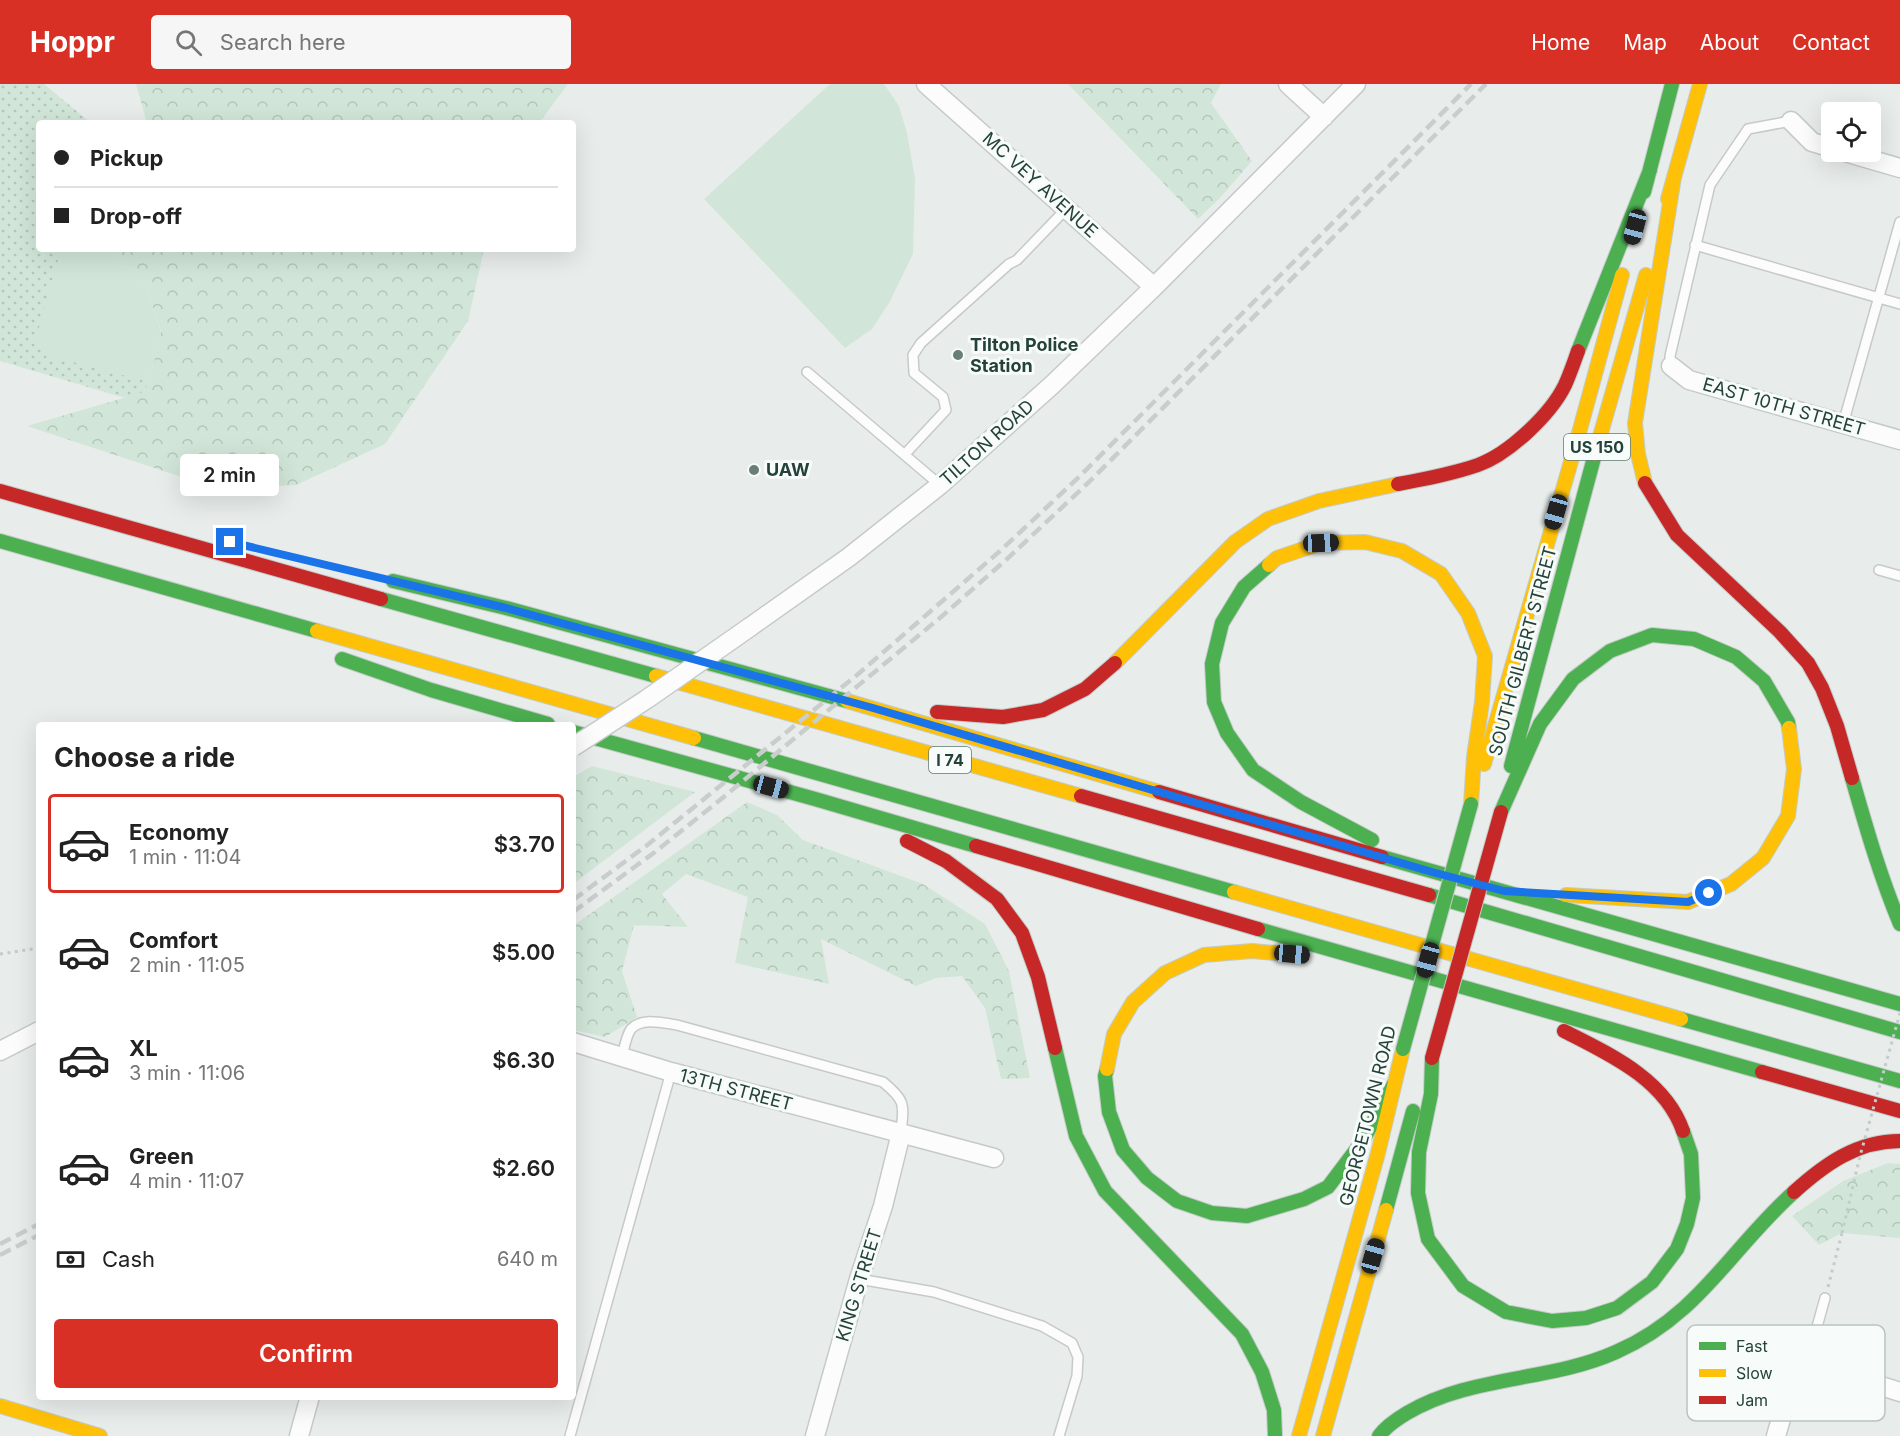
<!DOCTYPE html>
<meta charset="utf-8">
<style>
body{margin:0;font-family:Inter,sans-serif;background:#f6f6f6;color:#222;height:100vh;display:flex;flex-direction:column;font-size:22px;white-space:nowrap}
*{box-sizing:border-box;margin:0}
p{font-size:20px;color:#767676}
.icon{flex:none;width:33px;height:33px;fill:none;stroke:currentColor;stroke-width:2;stroke-linecap:round;stroke-linejoin:round}
.map{position:relative;flex:1;overflow:hidden}
.sheet{position:absolute;left:36px;top:638px;width:540px;height:678px;display:flex;flex-direction:column;background:#fff;border-radius:6px;box-shadow:0 6px 24px #0002}
.sheet>*{flex:none}
.guide{position:absolute;left:36px;top:36px;width:540px;height:132px;border-radius:6px;box-shadow:0 6px 24px #0002;display:grid;align-content:center;height:132px;padding:0 18px;background:#fff}
.buttons{position:absolute;left:1821px;top:18px;display:grid;gap:12px}
.buttons a{display:grid;place-items:center;width:60px;height:60px;border-radius:6px;background:#fff;box-shadow:0 6px 24px #0002;font-size:30px}
.end{position:absolute;width:27px;height:27px;margin:-14px;border:8px solid #1a73e8;background:#fff;box-shadow:0 0 0 3px #fff}
.from{border-radius:50%}
.bubble{position:absolute;height:42px;border-radius:6px;background:#fff;box-shadow:0 6px 24px #0002;font-size:20px;font-weight:600;line-height:42px;text-align:center}
.car{position:absolute;width:18px;height:36px;margin:-18px -9px;border-radius:8px;box-shadow:0 0 4px 2px #0007;background:linear-gradient(#222 24%,#8ab4d8 0 40%,#222 0 76%,#8ab4d8 0 86%,#222 0)}
.guide b{display:flex;align-items:center;gap:21px;height:57px;font-size:22px}
.guide b+b{border-top:2px solid #e0e0e0}
.guide i{width:15px;height:15px;background:#222}
ul{padding:0;list-style:none}
li{display:flex;align-items:center;gap:18px;height:99px;margin:0 12px 9px;padding:0 6px;border:3px solid transparent;border-radius:6px}
li div{flex:1}
li b{display:block;font-size:22px}
li em{font-style:normal;font-weight:600}
li.active{border-color:#d93025}
li>.icon{width:54px;height:54px;stroke-width:1.5}
h2{padding:0 18px;font-size:27px;line-height:72px}
.pay{display:flex;align-items:center;gap:15px;height:66px;padding:0 18px;font-size:22px}
.pay p{margin-inline-start:auto}
.primary-button{display:flex;gap:12px;margin-top:auto;padding:12px 18px}
.primary-button a{flex:1;height:69px;border-radius:6px;background:#d93025;color:#fff;font-size:24px;font-weight:600;line-height:69px;text-align:center}
header{display:flex;align-items:center;gap:36px;box-sizing:border-box;height:84px;padding:0 30px;background:#d93025;color:#fff}
header strong{font-size:28px}
nav{display:flex;gap:33px;margin-inline-start:auto;font-size:21px}
.search{width:420px;height:54px;background:#f6f6f6;display:flex;align-items:center;gap:15px;box-sizing:border-box;padding:0 21px;border-radius:6px;color:#767676;font-size:22px}
.map>svg:first-child{display:block}
.grass{fill:url(#grass-dots)}
.forest{fill:url(#forest-crowns)}
.pitch{fill:#d1e6d8}
.lines{fill:none;stroke-linecap:round;stroke-linejoin:round}
.lane-casing{stroke:#c5cac8;stroke-width:12}
.street-casing{stroke:#c5cac8;stroke-width:21}
.fast-casing{stroke:#c3cbc8;stroke-width:16}
.slow-casing{stroke:#c3cbc8;stroke-width:16}
.jam-casing{stroke:#c3cbc8;stroke-width:16}
.path{stroke:#c3ccca;stroke-width:3;stroke-dasharray:3 4.5;stroke-linecap:butt}
.lane{stroke:#fcfcfc;stroke-width:9}
.street{stroke:#fcfcfc;stroke-width:18}
.fast{stroke:#4caf50;stroke-width:14}
.slow{stroke:#ffc107;stroke-width:14}
.jam{stroke:#c62828;stroke-width:14}
.rail{stroke:#c9cdcc;stroke-width:4.5;stroke-dasharray:12 6;stroke-linecap:butt}
.street-bridge-casing{stroke:#c5cac8;stroke-width:21;stroke-linecap:butt}
.fast-bridge-casing{stroke:#c3ccc9;stroke-width:16;stroke-linecap:butt}
.jam-bridge-casing{stroke:#c3ccc9;stroke-width:16;stroke-linecap:butt}
.path-bridge{stroke:#c3ccca;stroke-width:3;stroke-dasharray:3 4.5;stroke-linecap:butt}
.street-bridge{stroke:#fcfcfc;stroke-width:18}
.fast-bridge{stroke:#4caf50;stroke-width:14}
.jam-bridge{stroke:#c62828;stroke-width:14}
.route{stroke:#1a73e8;stroke-width:8}
.poi-dot{fill:#697e78;stroke:#f7fbf9;stroke-width:2}
.labels{text-anchor:middle;stroke-width:6;stroke-linejoin:round;paint-order:stroke}
.shield{fill:#f7fbf9;stroke:#637a73;stroke-width:1.5}
.shield-label{font-size:16px;font-weight:bold;fill:#24423a}
.street-label{font-size:18px;fill:#24423a;stroke:#f7fbf9}
.poi-label{font-size:18px;font-weight:bold;fill:#24423a;stroke:#f7fbf9;text-anchor:start}
.key{fill:#f7fbf9;stroke:#b8c4c0;stroke-width:1.5}
.key-label{font-size:16px;fill:#24423a}
</style>
<header>
<strong>Hoppr</strong>
<div class="search"><svg class="icon" aria-label="search" viewBox="0 0 24 24"><circle cx="10" cy="10" r="6"/><path d="M15 15l6 6"/></svg>Search here</div>
<nav><a>Home</a><a>Map</a><a>About</a><a>Contact</a></nav>
</header>
<div class="map">
<svg width="1900" height="1352" viewBox="0 0 1900 1352">
<defs>
<pattern id="grass-dots" width="8" height="8" patternUnits="userSpaceOnUse" patternTransform="scale(1.5)"><rect width="8" height="8" fill="#d1e6d8"/><path d="M2 2h.1M6 6h.1" fill="none" stroke="#b3c6ba" stroke-width="1.8" stroke-linecap="round"/></pattern>
<pattern id="forest-crowns" width="20" height="18" patternUnits="userSpaceOnUse" patternTransform="scale(1.5)"><rect width="20" height="18" fill="#d1e6d8"/><path d="M2 6a3 3 0 1 1 6 0M12 15a3 3 0 1 1 6 0" fill="none" stroke="#b3c6ba"/></pattern>
</defs>
<rect width="100%" height="100%" fill="#e8edeb"/>
<path class="grass" d="M0,0H44L91,39H39V165H111L146,202L149,298L144,308L125,314L0,277Z"/>
<path class="forest" d="M136,0H568L539,39H147Z
M1068,0H1221L1211,19L1252,77L1219,115L1198,135Z
M111,165H484L468,237L385,360L296,401L218,405L27,342L144,308L149,298L161,247L146,202Z
M592,682L695,708L573,800V693Z
M747,718L777,731L803,756L923,800L985,840L1009,887L1030,994L1001,995L985,924L962,892L936,894L916,902L821,855L829,900L735,879L748,813L686,790L662,810L688,843L634,841L622,887L637,933L605,953L573,946V842Z
M1888,1079L1900,1080V1154L1842,1149L1819,1161L1792,1132L1843,1097Z"/>
<path class="pitch" d="M830,0H884L899,22L907,49L915,94L913,170L889,219L872,245L845,264L704,115Z
M61,165L110,166L146,202L161,248L149,298L45,271L36,254Z"/>
<g class="lines">
<defs>
<path id="lane" d="M1695,161L1900,220
M1671,282L1670,272L1710,101L1748,45L1791,37
M807,288L940,401
M1843,340L1900,138
M905,370L946,326L943,313L914,289L913,271L921,259L1009,180L1017,176L1067,124
M1879,486L1900,492
M622,973C624,965 626,952 631,945C642,933 663,939 677,941L883,998C906,1017 904,1020 901,1049
M859,1195L934,1208L1042,1242L1072,1259L1078,1273L1077,1292L1059,1352
M1807,1279L1825,1214
M570,1352L671,988"/>
<path id="street" d="M926,0L1154,203
M1288,0L1324,33
M1791,37L1812,58L1832,64
M1845,68L1900,84
M1671,282L1689,296L1900,356
M750,543L849,473L940,401L1052,301L1154,203L1356,0
M573,958L671,988L994,1074
M0,967L39,947
M299,1352L310,1312
M815,1352L859,1195L883,1122L901,1049
M1776,1352L1798,1276L1900,1308"/>
<path id="fast" d="M1644,108L1672,0
M1578,267L1650,86
M0,457L317,547
M1269,481L1244,503L1222,539L1212,580L1214,618L1227,649L1253,686L1301,718L1372,756
M393,497L506,524L847,617
M381,515L656,592
M342,575L431,606L548,640
M573,648L815,715L976,762
M694,654L1234,808
M1511,682L1595,370
M1852,694C1866,743 1880,792 1900,840
M1501,728L1540,640L1573,595L1610,567L1652,551L1694,555L1736,573L1764,597L1788,638L1789,644
M1382,773L1900,920
M1429,811L1900,948
M1258,845L1762,988
M1681,935L1900,997
M1055,964L1076,1052L1105,1107L1242,1250L1262,1288L1274,1326L1275,1352
M1432,974L1431,1010L1419,1068L1418,1109L1428,1155L1463,1202L1506,1228L1552,1237L1586,1234L1617,1224L1652,1198L1677,1165L1687,1140L1693,1114L1691,1070L1683,1047
M1107,985L1105,992L1109,1028L1123,1066L1147,1094L1177,1117L1212,1129L1247,1132L1304,1115L1328,1103L1362,1058L1394,1000
M1386,1126L1413,1027
M1379,1352C1386,1342 1397,1335 1407,1329C1471,1291 1549,1298 1616,1268C1699,1232 1731,1164 1794,1108"/>
<path id="slow" d="M1668,115L1700,0
M1595,370L1646,191
M1645,399L1638,370L1635,339L1674,93
M1269,481L1277,474L1321,459L1365,458L1402,467L1441,490L1468,529L1485,572L1482,618L1474,673L1471,720
M317,547L694,654
M1115,579L1235,458L1268,435L1319,417L1398,400
M656,592L1081,712
M847,617L1159,708
M1484,680L1576,360L1622,191
M1234,808L1681,935
M1566,811L1688,818L1731,800L1763,774L1788,732L1794,685L1789,644
M1107,985L1114,950L1133,918L1165,889L1204,871L1252,867L1296,871
M0,1322L100,1352
M1299,1352L1378,1069L1403,965
M1323,1352L1386,1126"/>
<path id="jam" d="M1645,399L1677,451L1780,548L1808,579L1822,604L1837,642L1852,694
M1398,400C1425,395 1452,390 1478,381C1509,370 1551,330 1565,301C1570,290 1574,278 1578,267
M0,407L381,515
M937,628L1003,633L1043,626L1085,605L1115,579
M1159,708L1382,773
M1081,712L1429,811
M907,757L946,777L997,815L1022,849L1038,893L1055,964
M976,762L1258,845
M1564,947C1609,970 1665,995 1683,1047
M1762,988L1900,1027
M1794,1108C1825,1080 1857,1057 1900,1057"/>
</defs>
<use href="#lane" class="lane-casing"/>
<use href="#street" class="street-casing"/>
<use href="#fast" class="fast-casing"/>
<use href="#slow" class="slow-casing"/>
<use href="#jam" class="jam-casing"/>
<path class="path" d="M0,870L39,864
M1828,1203L1842,1149"/>
<use href="#lane" class="lane"/>
<use href="#street" class="street"/>
<use href="#fast" class="fast"/>
<use href="#slow" class="slow"/>
<use href="#jam" class="jam"/>
<path class="rail" d="M573,816L646,762L857,591L1000,467L1080,392L1471,0
M573,828L655,768L720,716L941,533L1007,475L1089,398L1486,0
M0,1160L39,1140
M0,1171L39,1151"/>
<defs>
<path id="street-bridge" d="M573,663L647,615L750,543"/>
<path id="fast-bridge" d="M1403,965L1471,720"/>
<path id="jam-bridge" d="M1432,974L1501,728"/>
</defs>
<use href="#street-bridge" class="street-bridge-casing"/>
<use href="#fast-bridge" class="fast-bridge-casing"/>
<use href="#jam-bridge" class="jam-bridge-casing"/>
<path class="path-bridge" d="M1842,1149L1860,1072L1900,929"/>
<use href="#street-bridge" class="street-bridge"/>
<use href="#fast-bridge" class="fast-bridge"/>
<use href="#jam-bridge" class="jam-bridge"/>
</g>
<g class="lines">
<path class="route" d="M230,458L506,524L873,624L1432,788L1504,807L1688,818L1709,809"/>
</g>
<g class="poi-dot">
<circle cx="958" cy="271" r="6"/>
<circle cx="754" cy="386" r="6"/>
</g>
<g class="labels">
<g class="shield">
<rect x="1564" y="350" width="66" height="26" rx="4.5"/>
<rect x="929" y="663" width="42" height="26" rx="4.5"/>
</g>
<g class="shield-label">
<text x="1597" y="369">US 150</text>
<text x="950" y="682">I 74</text>
</g>
<g class="street-label">
<text transform="translate(1040 101) rotate(42)" y="6">MC VEY AVENUE</text>
<text transform="translate(1784 323) rotate(16)" y="6">EAST 10TH STREET</text>
<text transform="translate(987 359) rotate(-42)" y="6">TILTON ROAD</text>
<text transform="translate(1523 567) rotate(-75)" y="6">SOUTH GILBERT STREET</text>
<text transform="translate(736 1006) rotate(15)" y="6">13TH STREET</text>
<text transform="translate(1368 1032) rotate(-76)" y="6">GEORGETOWN ROAD</text>
<text transform="translate(859 1201) rotate(-73)" y="6">KING STREET</text>
</g>
<g class="poi-label">
<text x="970" y="267">Tilton Police<tspan x="970" dy="21">Station</tspan></text>
<text x="766" y="392">UAW</text>
</g>
</g>
<rect x="1687" y="1241" width="198" height="96" rx="9" class="key"/>
<rect x="1699" y="1258" width="27" height="8" fill="#4caf50"/>
<rect x="1699" y="1285" width="27" height="8" fill="#ffc107"/>
<rect x="1699" y="1312" width="27" height="8" fill="#c62828"/>
<g class="key-label">
<text x="1736" y="1268">Fast</text>
<text x="1736" y="1295">Slow</text>
<text x="1736" y="1322">Jam</text>
</g>
</svg>
<div class="buttons">
<a><svg class="icon" aria-label="locate" viewBox="0 0 24 24"><circle cx="12" cy="12" r="6"/><path d="M12 2v4M12 18v4M2 12h4M18 12h4"/></svg></a>
</div>
<i class="end from" style="left:1709px;top:809px"></i>
<i class="end" style="left:230px;top:458px"></i>
<div class="bubble" style="left:180px;top:370px;width:99px">2 min</div>
<i class="car" style="left:1635px;top:143px;rotate:195deg"></i>
<i class="car" style="left:1556px;top:428px;rotate:196deg"></i>
<i class="car" style="left:1321px;top:459px;rotate:88deg"></i>
<i class="car" style="left:771px;top:703px;rotate:105deg"></i>
<i class="car" style="left:1292px;top:870px;rotate:95deg"></i>
<i class="car" style="left:1428px;top:876px;rotate:195deg"></i>
<i class="car" style="left:1373px;top:1172px;rotate:16deg"></i>
<div class="guide">
<b><i class="from"></i>Pickup</b>
<b><i></i>Drop-off</b>
</div>
<section class="sheet">
<h2>Choose a ride</h2>
<ul>
<li class="active"><svg class="icon" aria-label="car" viewBox="0 0 24 24"><path d="M5 17H2v-5l4-1 3-4h7l3 4 3 1v5h-3M9 17h6M6 11h13"/><circle cx="7" cy="17" r="2"/><circle cx="17" cy="17" r="2"/></svg><div><b>Economy</b><p>1 min · 11:04</p></div><em>$3.70</em></li>
<li><svg class="icon" aria-label="car" viewBox="0 0 24 24"><path d="M5 17H2v-5l4-1 3-4h7l3 4 3 1v5h-3M9 17h6M6 11h13"/><circle cx="7" cy="17" r="2"/><circle cx="17" cy="17" r="2"/></svg><div><b>Comfort</b><p>2 min · 11:05</p></div><em>$5.00</em></li>
<li><svg class="icon" aria-label="car" viewBox="0 0 24 24"><path d="M5 17H2v-5l4-1 3-4h7l3 4 3 1v5h-3M9 17h6M6 11h13"/><circle cx="7" cy="17" r="2"/><circle cx="17" cy="17" r="2"/></svg><div><b>XL</b><p>3 min · 11:06</p></div><em>$6.30</em></li>
<li><svg class="icon" aria-label="car" viewBox="0 0 24 24"><path d="M5 17H2v-5l4-1 3-4h7l3 4 3 1v5h-3M9 17h6M6 11h13"/><circle cx="7" cy="17" r="2"/><circle cx="17" cy="17" r="2"/></svg><div><b>Green</b><p>4 min · 11:07</p></div><em>$2.60</em></li>
</ul>
<div class="pay"><svg class="icon" aria-label="cash" viewBox="0 0 24 24"><path d="M3 7h18v10H3z"/><circle cx="12" cy="12" r="2"/></svg>Cash<p>640 m</p></div>
<div class="primary-button"><a>Confirm</a></div>
</section>
</div>
